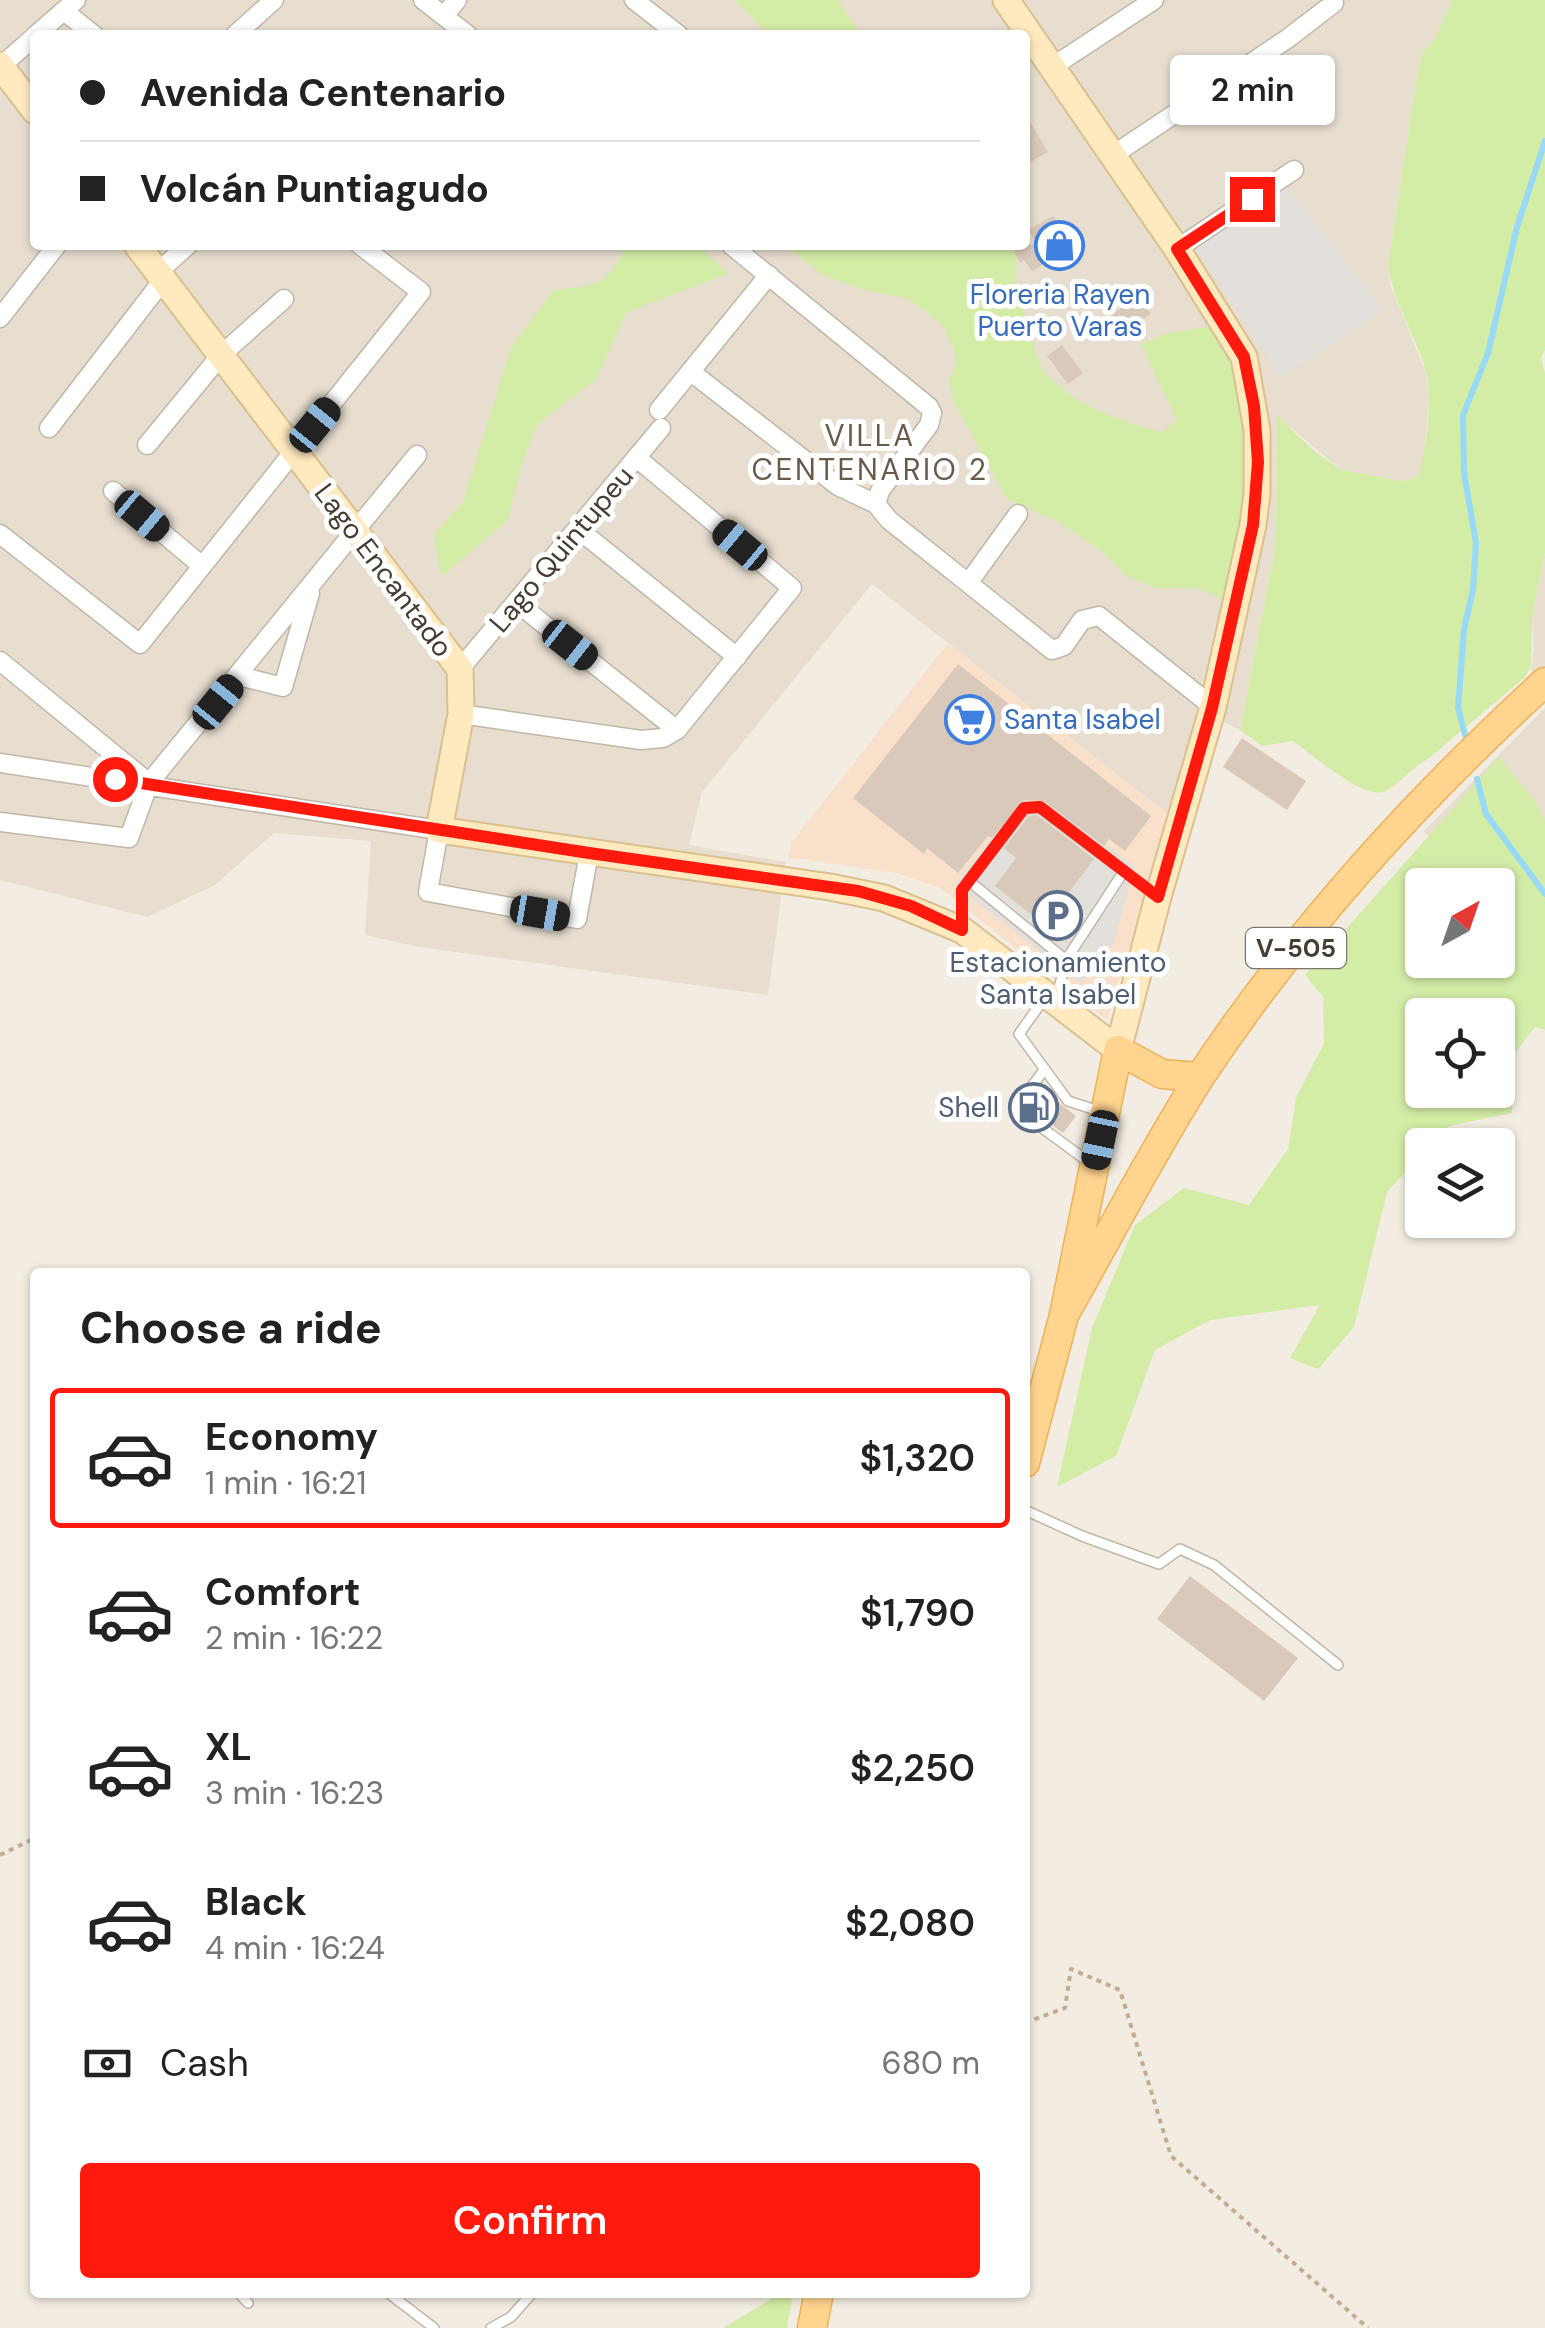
<!DOCTYPE html>
<meta charset="utf-8">
<style>
body{margin:0;font-family:"DM Sans",sans-serif;background:#f6f6f6;color:#222;height:100vh;display:flex;flex-direction:column;font-size:38px;white-space:nowrap}
*{box-sizing:border-box;margin:0}
p{font-size:32px;color:#767676}
.icon{flex:none;width:55px;height:55px;fill:none;stroke:currentColor;stroke-width:2;stroke-linecap:round;stroke-linejoin:round}
.map{position:relative;flex:1;overflow:hidden}
.details{position:absolute;left:30px;top:1268px;width:1000px;height:1030px;display:flex;flex-direction:column;background:#fff;border-radius:10px;box-shadow:0 2px 8px #0004}
.details>*{flex:none}
.hud{position:absolute;left:30px;top:30px;width:1000px;height:220px;border-radius:10px;box-shadow:0 2px 8px #0004;display:grid;align-content:center;height:220px;padding:0 50px;background:#fff}
.needle{width:65px;rotate:40deg}
.tools{position:absolute;left:1405px;top:868px;display:grid;gap:20px}
.tools a{display:grid;place-items:center;width:110px;height:110px;border-radius:10px;background:#fff;box-shadow:0 2px 8px #0004;font-size:50px}
.end{position:absolute;width:45px;height:45px;margin:-22px;border:12px solid #ff1a0d;background:#fff;box-shadow:0 0 0 5px #fff}
.from{border-radius:50%}
.bubble{position:absolute;height:70px;border-radius:10px;background:#fff;box-shadow:0 2px 8px #0004;font-size:32px;font-weight:600;line-height:70px;text-align:center}
.car{position:absolute;width:30px;height:60px;margin:-30px -15px;border-radius:12px;box-shadow:0 0 8px 2px #0007;background:linear-gradient(#222 24%,#8ab4d8 0 40%,#222 0 76%,#8ab4d8 0 86%,#222 0)}
.hud b{display:flex;align-items:center;gap:35px;height:95px;font-size:38px}
.hud b+b{border-top:2px solid #e0e0e0}
.hud i{width:25px;height:25px;background:#222}
ul{padding:0;list-style:none}
li{display:flex;align-items:center;gap:30px;height:140px;margin:0 20px 15px;padding:0 30px;border:5px solid transparent;border-radius:10px}
li div{flex:1}
li b{display:block;font-size:38px}
li em{font-style:normal;font-weight:600}
li.selected{border-color:#ff1a0d}
li>.icon{width:90px;height:90px;stroke-width:1.5}
h2{padding:0 50px;font-size:45px;line-height:120px}
.pay{display:flex;align-items:center;gap:25px;height:110px;padding:0 50px;font-size:38px}
.pay p{margin-inline-start:auto}
.action{display:flex;gap:20px;margin-top:auto;padding:20px 50px}
.action a{flex:1;height:115px;border-radius:10px;background:#ff1a0d;color:#fff;font-size:40px;font-weight:600;line-height:115px;text-align:center}
.map>svg:first-child{display:block}
.residential{fill:#e7ded0;fill-rule:evenodd}
.commercial{fill:#f8e0ca}
.green{fill:#d3eca6;fill-rule:evenodd}
.parking{fill:#e3dfdb}
.lines{fill:none;stroke-linecap:round;stroke-linejoin:round}
.stream{stroke:#97d9f7;stroke-width:6}
.building{fill:#d9c9ba}
.lane-casing{stroke:#c2b6a7;stroke-width:12}
.street-casing{stroke:#c2b6a7;stroke-width:21}
.secondary-casing{stroke:#dac08f;stroke-width:29}
.primary-casing{stroke:#eeb155;stroke-width:31}
.path{stroke:#c2ad94;stroke-width:4;stroke-dasharray:5 5;stroke-linecap:butt}
.lane{stroke:#fff;stroke-width:9}
.street{stroke:#fff;stroke-width:18}
.secondary{stroke:#ffeac0;stroke-width:25}
.primary{stroke:#ffd48f;stroke-width:28}
.route{stroke:#ff1a0d;stroke-width:12}
.labels{text-anchor:middle;stroke-width:10;stroke-linejoin:round;paint-order:stroke}
.shield{fill:#fff;stroke:#7d7670;stroke-width:2.5}
.shield-label{font-size:25px;font-weight:bold;fill:#453c32}
.shop-label{font-size:28px;fill:#366cbe;stroke:#fff}
.street-label{font-size:28px;fill:#453c32;stroke:#fff}
.service-label{font-size:28px;fill:#4e5e75;stroke:#fff}
.neighbourhood-label{font-size:30px;letter-spacing:2.5px;fill:#695948;stroke:#fff}
</style>
<div class="map">
<svg width="1545" height="2328" viewBox="0 0 1545 2328">
<rect width="100%" height="100%" fill="#f3ece2"/>
<path class="residential" d="M0,0H1452L1435,38L1422,54L1417,75L1388,265L1391,287L1426,373L1429,396L1424,459L1418,477L1402,481L1341,470L1277,416L1276,544L1240,730L1197,709L1169,815L872,584L702,792L689,845L786,862L768,995L419,947L365,935L371,841L274,833L215,885L147,917L0,880ZM35,35H1025V245H35Z
M1545,552V696L1530,681L1534,648L1532,618Z
M1545,708V960L1522,902L1423,832Z"/>
<path class="commercial" d="M948,643L1169,815L1107,1020L940,888L897,873L788,857L792,842Z"/>
<path class="green" d="M734,0H838L861,35H770Z
M1452,0H1545V350L1541,358L1545,373V552L1532,618L1531,667L1524,678L1428,759C1412,767 1396,788 1383,792C1361,798 1312,754 1293,741L1262,746L1240,730L1276,544L1277,415L1313,450L1341,470L1402,481L1418,477C1426,451 1432,403 1427,376C1418,338 1393,305 1388,265L1417,75L1422,54L1435,38Z
M626,245H696L728,273L626,313L596,379L538,424L523,459L508,520L441,577L434,535L463,502L511,348L553,290C595,286 608,286 626,245Z
M784,245H1014C1021,259 1013,268 1016,282C1019,298 1037,363 1044,372C1073,405 1121,422 1162,432L1177,420L1141,344L1166,334L1208,327L1255,383L1249,542L1228,601L1197,588H1155L1127,576L1099,549L1055,520L1011,501L1005,496L952,398L949,380L956,366L954,349L943,325L909,299L861,289L823,275Z
M1499,757L1535,801L1545,820V1030L1535,1027L1512,1057V1113L1449,1126L1431,1145H1422V1154L1387,1192L1354,1327L1318,1369L1290,1358L1320,1305L1210,1320L1155,1350L1116,1456L1057,1487L1092,1328L1135,1225L1184,1188L1249,1205L1288,1149L1296,1098L1324,1043L1323,997L1305,975ZM1498,885V960H1422V885ZM1422,1015H1498V1090H1422Z
M781,2293H793L787,2328H723Z"/>
<path class="parking" d="M1287,187L1384,310L1281,377L1196,249Z
M1020,801H1048L1135,867L1113,945L1082,984L955,885Z"/>
<g class="lines">
<path class="stream" d="M1467,742L1458,708L1464,629L1473,590L1476,543L1464,473L1463,415L1488,353L1517,227L1545,141
M1477,779L1486,814L1545,894"/>
</g>
<path class="building" d="M1025,113L1048,152L1025,165Z
M1053,216L1073,246L1032,271L1024,260L1020,263L1010,245H1038L1028,230Z
M1138,296L1151,314L1115,339L1103,321Z
M1062,345L1083,373L1068,384L1047,356Z
M958,664L1151,816L1125,851L1109,839L1104,846L1044,801L1024,800L992,838L988,836L958,873L927,848L924,854L853,798Z
M1242,738L1306,781L1287,810L1223,767Z
M1037,815L1094,859L1044,925L995,886L1016,858L1004,848L1029,816Z
M1043,1090L1076,1116L1063,1133L1029,1108Z
M1190,1576L1298,1658L1264,1701L1157,1619Z"/>
<g class="lines">
<defs>
<path id="lane" d="M969,881L1066,960
M962,928V890L1025,808L1039,807L1154,894
M1046,996L1019,1034L1068,1101L1102,1112
M1056,1000L1066,960L1124,871
M1045,1069L1015,1108L1090,1163
M1025,1510L1082,1536L1159,1564L1180,1549L1214,1565L1338,1665
M238,2292L248,2303
M387,2292L434,2328
M491,2328L511,2317L533,2292"/>
<path id="street" d="M423,0L468,35
M634,0L679,35
M64,11L94,35
M444,16L457,0
M36,35L76,0
M235,35L274,0
M0,67L35,36
M1052,67L1154,0
M1113,155L1287,39L1334,3L1332,0
M731,245L929,407L932,413L929,425L880,491L876,504
M1177,249L1294,170
M158,272L188,245
M0,318L57,245
M691,372L838,486L876,504L889,520L1052,650L1064,646L1082,620L1099,616L1213,707
M659,410L769,275
M49,428L163,280
M147,445L221,355L284,299
M113,491L202,566
M578,529L737,657
M0,534L140,644L421,292L360,245
M969,582L1018,514
M516,602L677,730
M0,661L149,783
M460,669L661,428
M239,676L283,687L310,593
M461,714L641,740L663,738L677,730L792,588L637,458
M0,763L439,830L428,892L577,919L589,853
M0,822L129,838L149,783L417,455"/>
<path id="secondary" d="M0,65L35,111
M137,245L460,669L461,714L439,830L830,887L884,898L962,930L1118,1050L1158,897L1213,707L1253,525L1257,494V430L1244,357L1177,249L1006,0"/>
<path id="primary" d="M1064,1315C1109,1236 1151,1154 1200,1077C1296,932 1417,799 1545,682
M1025,1463L1064,1315L1118,1050L1162,1074L1200,1077
M812,2328L819,2292"/>
</defs>
<use href="#lane" class="lane-casing"/>
<use href="#street" class="street-casing"/>
<use href="#secondary" class="secondary-casing"/>
<use href="#primary" class="primary-casing"/>
<path class="path" d="M0,1855L35,1838
M1025,2023L1065,2008L1071,1969L1120,1990L1171,2156L1368,2328"/>
<use href="#lane" class="lane"/>
<use href="#street" class="street"/>
<use href="#secondary" class="secondary"/>
<use href="#primary" class="primary"/>
</g>
<g class="lines">
<path class="route" d="M115,779L589,853L858,891L911,906L962,930V890L1024,808L1040,807L1158,897L1212,708L1253,525L1258,462L1254,406L1244,357L1177,249L1252,199"/>
</g>
<defs>
<symbol id="shop-ring" viewBox="-11 -11 22 22"><circle r="9.5" fill="#fff" stroke="#3f7fe0" stroke-width="1.5"/><path d="M-5-2.5h2.3a2.7 3.5 0 0 1 5.4 0H5L5.5 6h-11ZM-1.5-2.5h3a1.5 2.3 0 0 0-3 0Z" fill="#3f7fe0"/></symbol>
<symbol id="supermarket-ring" viewBox="-11 -11 22 22"><circle r="9.5" fill="#fff" stroke="#3f7fe0" stroke-width="1.5"/><path d="M-6-5.5h2.5l.6 2H6L4.5 2H-2.5L-4.4-4H-6ZM-1.5 3.2a1.3 1.3 0 1 0 .1 0ZM3 3.2a1.3 1.3 0 1 0 .1 0Z" fill="#3f7fe0"/></symbol>
<symbol id="parking-ring" viewBox="-11 -11 22 22"><circle r="9.5" fill="#fff" stroke="#5c6f8a" stroke-width="1.5"/><path d="M-3.5-5.5H1a3.5 3.5 0 0 1 0 7H-1V5.5H-3.5ZM-1-3.4V-.6H.8a1.4 1.4 0 0 0 0-2.8Z" fill="#5c6f8a"/></symbol>
<symbol id="fuel-ring" viewBox="-11 -11 22 22"><circle r="9.5" fill="#fff" stroke="#5c6f8a" stroke-width="1.5"/><path d="M-5.5-6h7V0h2V4h1.3V-2.5L3-4.5l.8-.8L6-3V5H2.5V1h-1V6h-7ZM-4.2-4.7v3.2H.2V-4.7Z" fill="#5c6f8a"/></symbol>
</defs>
<g fill-rule="evenodd">
<use href="#shop-ring" x="1032" y="218" width="55" height="55"/>
<use href="#supermarket-ring" x="942" y="692" width="55" height="55"/>
<use href="#parking-ring" x="1030" y="888" width="55" height="55"/>
<use href="#fuel-ring" x="1006" y="1080" width="55" height="55"/>
</g>
<g class="labels">
<rect class="shield" x="1246" y="928" width="100" height="40" rx="8"/>
<g class="shield-label">
<text x="1296" y="957">V-505</text>
</g>
<g class="shop-label">
<text x="1060" y="304">Floreria Rayen<tspan x="1060" dy="32">Puerto Varas</tspan></text>
<text x="1004" y="729" text-anchor="start">Santa Isabel</text>
</g>
<g class="street-label">
<text transform="translate(561 549) rotate(-50)" y="10">Lago Quintupeu</text>
<text transform="translate(384 570) rotate(53)" y="10">Lago Encantado</text>
</g>
<g class="service-label">
<text x="1058" y="972">Estacionamiento<tspan x="1058" dy="32">Santa Isabel</tspan></text>
<text x="999" y="1117" text-anchor="end">Shell</text>
</g>
<g class="neighbourhood-label">
<text x="870" y="446">VILLA<tspan x="870" dy="34">CENTENARIO 2</tspan></text>
</g>
</g>
</svg>
<div class="tools">
<a><svg class="needle" viewBox="-14 -14 28 28"><path d="M0-13l5 13h-10z" fill="#e53935"/><path d="M0 13l5-13h-10z" fill="#767676"/></svg></a>
<a><svg class="icon" aria-label="locate" viewBox="0 0 24 24"><circle cx="12" cy="12" r="6"/><path d="M12 2v4M12 18v4M2 12h4M18 12h4"/></svg></a>
<a><svg class="icon" aria-label="layers" viewBox="0 0 24 24"><path d="M12 4l9 5-9 5-9-5zM3 14l9 5 9-5"/></svg></a>
</div>
<i class="end from" style="left:115px;top:779px"></i>
<i class="end" style="left:1252px;top:199px"></i>
<div class="bubble" style="left:1170px;top:55px;width:165px">2 min</div>
<i class="car" style="left:315px;top:425px;rotate:39deg"></i>
<i class="car" style="left:142px;top:516px;rotate:130deg"></i>
<i class="car" style="left:740px;top:545px;rotate:310deg"></i>
<i class="car" style="left:570px;top:645px;rotate:128deg"></i>
<i class="car" style="left:218px;top:702px;rotate:39deg"></i>
<i class="car" style="left:540px;top:913px;rotate:100deg"></i>
<i class="car" style="left:1100px;top:1140px;rotate:192deg"></i>
<div class="hud">
<b><i class="from"></i>Avenida Centenario</b>
<b><i></i>Volcán Puntiagudo</b>
</div>
<section class="details">
<h2>Choose a ride</h2>
<ul>
<li class="selected"><svg class="icon" aria-label="car" viewBox="0 0 24 24"><path d="M5 17H2v-5l4-1 3-4h7l3 4 3 1v5h-3M9 17h6M6 11h13"/><circle cx="7" cy="17" r="2"/><circle cx="17" cy="17" r="2"/></svg><div><b>Economy</b><p>1 min · 16:21</p></div><em>$1,320</em></li>
<li><svg class="icon" aria-label="car" viewBox="0 0 24 24"><path d="M5 17H2v-5l4-1 3-4h7l3 4 3 1v5h-3M9 17h6M6 11h13"/><circle cx="7" cy="17" r="2"/><circle cx="17" cy="17" r="2"/></svg><div><b>Comfort</b><p>2 min · 16:22</p></div><em>$1,790</em></li>
<li><svg class="icon" aria-label="car" viewBox="0 0 24 24"><path d="M5 17H2v-5l4-1 3-4h7l3 4 3 1v5h-3M9 17h6M6 11h13"/><circle cx="7" cy="17" r="2"/><circle cx="17" cy="17" r="2"/></svg><div><b>XL</b><p>3 min · 16:23</p></div><em>$2,250</em></li>
<li><svg class="icon" aria-label="car" viewBox="0 0 24 24"><path d="M5 17H2v-5l4-1 3-4h7l3 4 3 1v5h-3M9 17h6M6 11h13"/><circle cx="7" cy="17" r="2"/><circle cx="17" cy="17" r="2"/></svg><div><b>Black</b><p>4 min · 16:24</p></div><em>$2,080</em></li>
</ul>
<div class="pay"><svg class="icon" aria-label="cash" viewBox="0 0 24 24"><path d="M3 7h18v10H3z"/><circle cx="12" cy="12" r="2"/></svg>Cash<p>680 m</p></div>
<div class="action"><a>Confirm</a></div>
</section>
</div>
